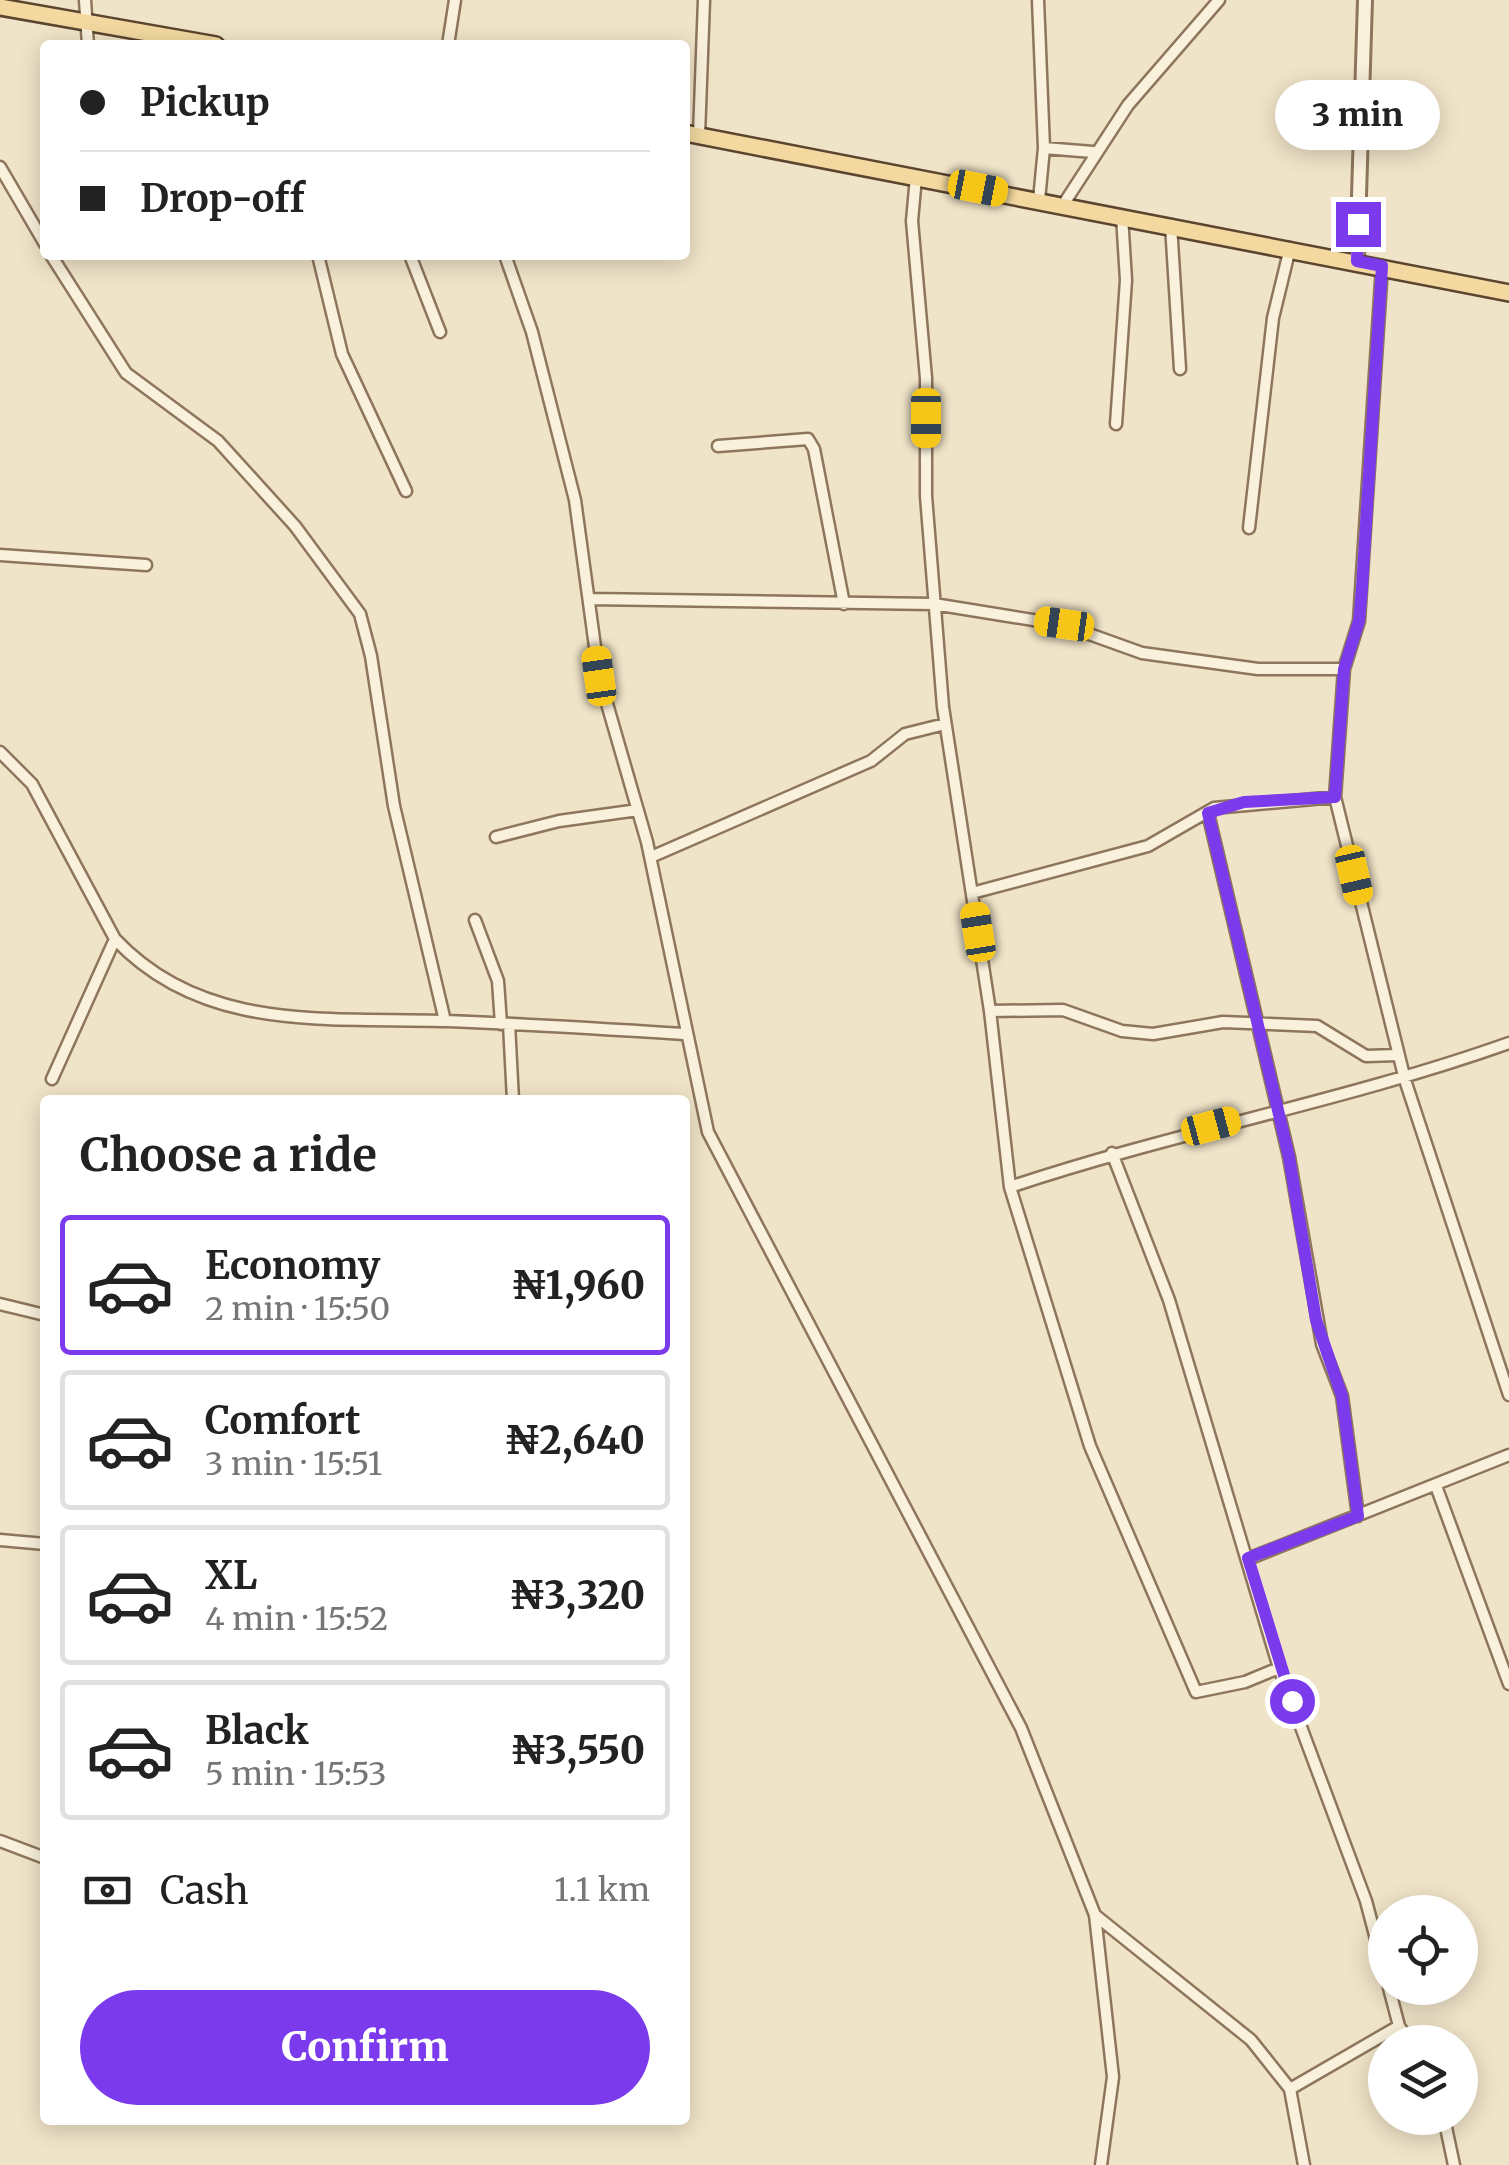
<!DOCTYPE html>
<meta charset="utf-8">
<style>
body{margin:0;font-family:Merriweather,serif;background:#f6f6f6;color:#222;height:100vh;display:flex;flex-direction:column;font-size:38px;white-space:nowrap}
*{box-sizing:border-box;margin:0}
p{font-size:32px;color:#767676}
.icon{flex:none;width:55px;height:55px;fill:none;stroke:currentColor;stroke-width:2;stroke-linecap:round;stroke-linejoin:round}
.map{position:relative;flex:1;overflow:hidden}
.drawer{position:absolute;left:40px;top:1095px;width:650px;height:1030px;display:flex;flex-direction:column;background:#fff;border-radius:10px;box-shadow:0 5px 25px #0003}
.drawer>*{flex:none}
.guide{position:absolute;left:40px;top:40px;width:650px;height:220px;border-radius:10px;box-shadow:0 5px 25px #0003;display:grid;align-content:center;height:220px;padding:0 40px;background:#fff}
.fabs{position:absolute;left:1368px;top:1895px;display:grid;gap:20px}
.fabs a{display:grid;place-items:center;width:110px;height:110px;border-radius:50%;background:#fff;box-shadow:0 5px 25px #0003;font-size:50px}
.end{position:absolute;width:45px;height:45px;margin:-22px;border:12px solid #7c3aed;background:#fff;box-shadow:0 0 0 5px #fff}
.from{border-radius:50%}
.bubble{position:absolute;height:70px;border-radius:35px;background:#fff;box-shadow:0 5px 25px #0003;font-size:32px;font-weight:800;line-height:70px;text-align:center}
.car{position:absolute;width:30px;height:60px;margin:-30px -15px;border-radius:12px;box-shadow:0 0 8px 2px #0007;background:linear-gradient(#f5c518 24%,#345 0 40%,#f5c518 0 76%,#345 0 86%,#f5c518 0)}
.guide b{display:flex;align-items:center;gap:35px;height:95px;font-size:38px}
.guide b+b{border-top:2px solid #e0e0e0}
.guide i{width:25px;height:25px;background:#222}
ul{padding:0;list-style:none}
li{display:flex;align-items:center;gap:30px;height:140px;margin:0 20px 15px;padding:0 20px;border:5px solid #e0e0e0;border-radius:10px}
li div{flex:1}
li b{display:block;font-size:38px}
li em{font-style:normal;font-weight:800}
li.current{border-color:#7c3aed}
li>.icon{width:90px;height:90px;stroke-width:1.5}
h2{padding:0 40px;font-size:45px;line-height:120px}
.pay{display:flex;align-items:center;gap:25px;height:110px;padding:0 40px;font-size:38px}
.pay p{margin-inline-start:auto}
.primary-button{display:flex;gap:20px;margin-top:auto;padding:20px 40px}
.primary-button a{flex:1;height:115px;border-radius:60px;background:#7c3aed;color:#fff;font-size:40px;font-weight:800;line-height:115px;text-align:center}
.map>svg:first-child{display:block}
.lines{fill:none;stroke-linecap:round;stroke-linejoin:round}
.minor-casing{stroke:#8d765c;stroke-width:15}
.tertiary-casing{stroke:#8d765c;stroke-width:18}
.primary-casing{stroke:#5b4430;stroke-width:20}
.minor{stroke:#faf1dc;stroke-width:10}
.tertiary{stroke:#faf1dc;stroke-width:12}
.primary{stroke:#f3d9a0;stroke-width:15}
.route{stroke:#7c3aed;stroke-width:12}
</style>
<div class="map">
<svg width="1509" height="2165" viewBox="0 0 1509 2165">
<rect width="100%" height="100%" fill="#f0e4c8"/>
<g class="lines">
<defs>
<path id="minor" d="M85,0L88,45
M1038,0L1044,148L1039,200
M448,45L455,0
M699,135L704,0
M1044,148L1093,152
M0,167L45,244
M916,177L912,221L926,378V496L943,707L990,1011L1010,1187L1090,1446L1196,1692L1245,1682L1279,1668L1366,1901L1385,1973
M1063,205L1128,105L1219,0
M1171,225L1180,369
M51,255L126,373L218,441L295,526L360,614L371,656L394,806L445,1021
M318,255L342,354L406,491
M410,255L440,332
M505,255L532,332L575,500L599,676L647,842L708,1132L1021,1728L1095,1915L1113,2077L1101,2165
M1382,266L1359,621L1344,669L1335,797L1405,1080L1509,1395
M1116,424L1126,280L1122,216
M718,446L808,439L814,449L844,604
M1249,528L1273,318L1290,248
M0,555L146,565
M589,599L934,604L1064,625L1142,653L1258,669H1344
M0,752L32,784L115,939C204,1034 331,1017 447,1021C526,1024 605,1029 684,1034
M1208,813L1289,1157L1322,1344L1342,1396L1358,1516
M496,837L559,821L638,810
M651,857L871,761L905,734L945,724
M972,893L1148,846L1214,808L1335,797
M475,920L498,981L501,1024
M990,1011L1063,1010L1122,1031L1153,1034L1223,1022L1317,1026L1366,1056L1398,1055
M509,1024L513,1100
M52,1079L115,939
M1112,1153L1169,1300L1279,1668
M1010,1187C1174,1132 1346,1101 1509,1043
M0,1304L45,1315
M1436,1486L1509,1684
M0,1540L45,1544
M1248,1559L1509,1455
M0,1841L45,1858
M1095,1915L1251,2040L1290,2089L1304,2165
M1399,2026L1409,2042
M1290,2089L1399,2026L1389,1988
M1444,2118L1454,2165"/>
<path id="tertiary" d="M1357,261L1365,0"/>
<path id="primary" d="M0,7L216,45
M685,133L1509,293"/>
</defs>
<use href="#minor" class="minor-casing"/>
<use href="#tertiary" class="tertiary-casing"/>
<use href="#primary" class="primary-casing"/>
<use href="#minor" class="minor"/>
<use href="#tertiary" class="tertiary"/>
<use href="#primary" class="primary"/>
</g>
<g class="lines">
<path class="route" d="M1292,1701L1248,1558L1358,1516L1342,1396L1316,1320L1289,1157L1208,813L1244,802L1335,797L1344,669L1359,621L1362,588L1382,266L1357,261L1358,224"/>
</g>
</svg>
<div class="fabs">
<a><svg class="icon" aria-label="locate" viewBox="0 0 24 24"><circle cx="12" cy="12" r="6"/><path d="M12 2v4M12 18v4M2 12h4M18 12h4"/></svg></a>
<a><svg class="icon" aria-label="layers" viewBox="0 0 24 24"><path d="M12 4l9 5-9 5-9-5zM3 14l9 5 9-5"/></svg></a>
</div>
<i class="end from" style="left:1292px;top:1701px"></i>
<i class="end" style="left:1358px;top:224px"></i>
<div class="bubble" style="left:1275px;top:80px;width:165px">3 min</div>
<i class="car" style="left:978px;top:188px;rotate:101deg"></i>
<i class="car" style="left:926px;top:418px;rotate:180deg"></i>
<i class="car" style="left:1064px;top:624px;rotate:278deg"></i>
<i class="car" style="left:599px;top:676px;rotate:352deg"></i>
<i class="car" style="left:1354px;top:875px;rotate:167deg"></i>
<i class="car" style="left:978px;top:932px;rotate:351deg"></i>
<i class="car" style="left:1211px;top:1126px;rotate:75deg"></i>
<div class="guide">
<b><i class="from"></i>Pickup</b>
<b><i></i>Drop-off</b>
</div>
<section class="drawer">
<h2>Choose a ride</h2>
<ul>
<li class="current"><svg class="icon" aria-label="car" viewBox="0 0 24 24"><path d="M5 17H2v-5l4-1 3-4h7l3 4 3 1v5h-3M9 17h6M6 11h13"/><circle cx="7" cy="17" r="2"/><circle cx="17" cy="17" r="2"/></svg><div><b>Economy</b><p>2 min · 15:50</p></div><em>₦1,960</em></li>
<li><svg class="icon" aria-label="car" viewBox="0 0 24 24"><path d="M5 17H2v-5l4-1 3-4h7l3 4 3 1v5h-3M9 17h6M6 11h13"/><circle cx="7" cy="17" r="2"/><circle cx="17" cy="17" r="2"/></svg><div><b>Comfort</b><p>3 min · 15:51</p></div><em>₦2,640</em></li>
<li><svg class="icon" aria-label="car" viewBox="0 0 24 24"><path d="M5 17H2v-5l4-1 3-4h7l3 4 3 1v5h-3M9 17h6M6 11h13"/><circle cx="7" cy="17" r="2"/><circle cx="17" cy="17" r="2"/></svg><div><b>XL</b><p>4 min · 15:52</p></div><em>₦3,320</em></li>
<li><svg class="icon" aria-label="car" viewBox="0 0 24 24"><path d="M5 17H2v-5l4-1 3-4h7l3 4 3 1v5h-3M9 17h6M6 11h13"/><circle cx="7" cy="17" r="2"/><circle cx="17" cy="17" r="2"/></svg><div><b>Black</b><p>5 min · 15:53</p></div><em>₦3,550</em></li>
</ul>
<div class="pay"><svg class="icon" aria-label="cash" viewBox="0 0 24 24"><path d="M3 7h18v10H3z"/><circle cx="12" cy="12" r="2"/></svg>Cash<p>1.1 km</p></div>
<div class="primary-button"><a>Confirm</a></div>
</section>
</div>
